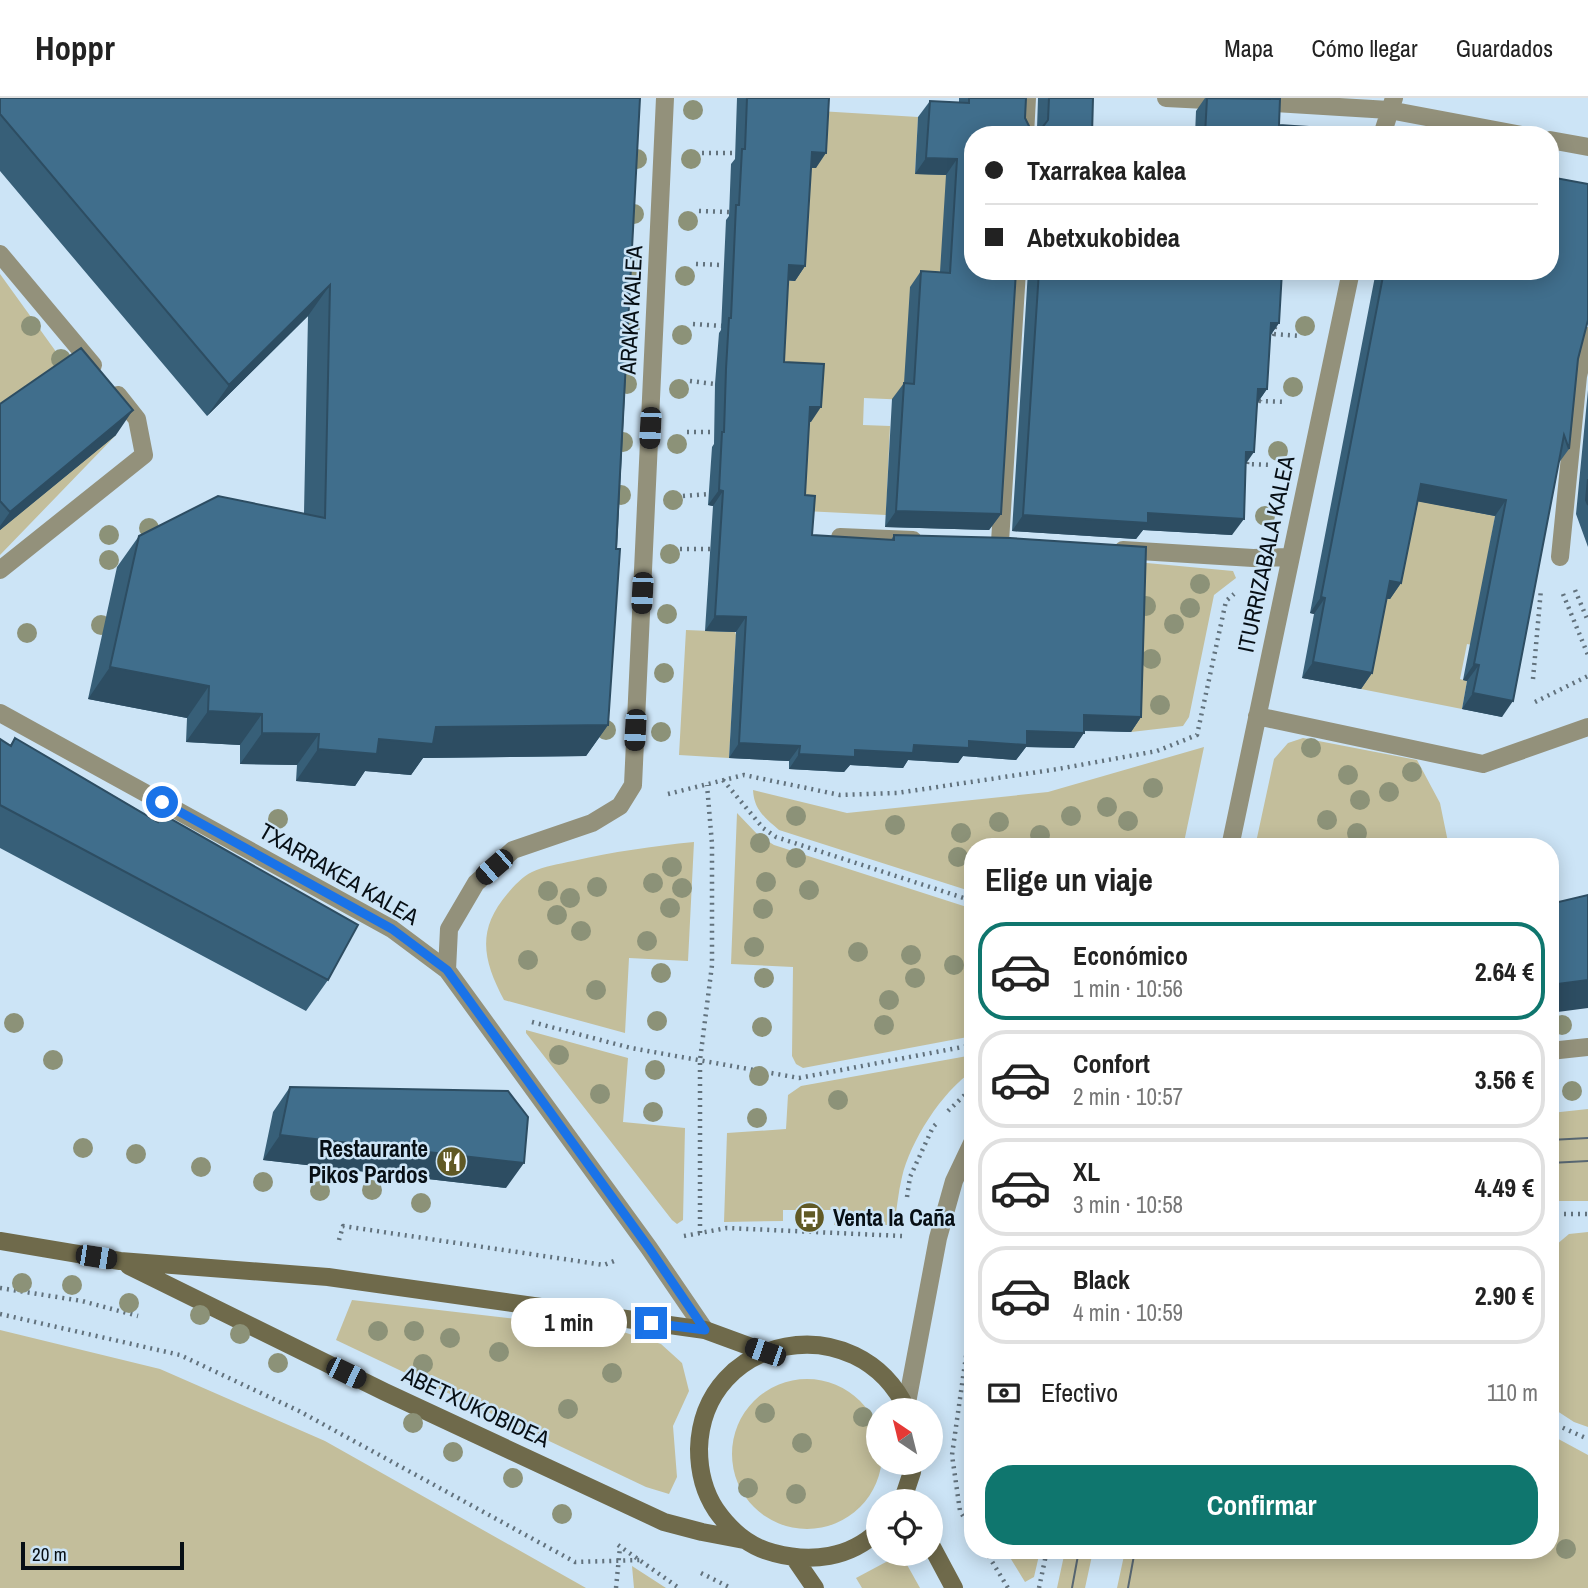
<!DOCTYPE html>
<html lang="es">
<meta charset="utf-8">
<style>
body{margin:0;font-family:"Archivo Narrow",sans-serif;background:#f6f6f6;color:#222;height:100vh;display:flex;flex-direction:column;font-size:26px;white-space:nowrap}
*{box-sizing:border-box;margin:0}
p{font-size:23px;color:#767676}
.icon{flex:none;width:38px;height:38px;fill:none;stroke:currentColor;stroke-width:2;stroke-linecap:round;stroke-linejoin:round}
.map{position:relative;flex:1;overflow:hidden}
.side{position:absolute;left:964px;top:740px;width:595px;height:721px;display:flex;flex-direction:column;background:#fff;border-radius:28px;box-shadow:0 4px 18px #0003}
.side>*{flex:none}
.guide{position:absolute;left:964px;top:28px;width:595px;height:154px;border-radius:28px;box-shadow:0 4px 18px #0003;display:grid;align-content:center;height:154px;padding:0 21px;background:#fff}
.needle{width:46px;rotate:325deg}
.controls{position:absolute;left:866px;top:1300px;display:grid;gap:14px}
.controls a{display:grid;place-items:center;width:77px;height:77px;border-radius:50%;background:#fff;box-shadow:0 4px 18px #0003;font-size:35px}
.scale{position:absolute;left:21px;bottom:18px;width:163px;box-sizing:border-box;padding-left:7px;border:4px solid #070f15;border-top:0;font-size:19px;line-height:24px;white-space:nowrap;color:#070f15;-webkit-text-stroke:5px #cce4f6;paint-order:stroke}
.end{position:absolute;width:32px;height:32px;margin:-16px;border:9px solid #1a73e8;background:#fff;box-shadow:0 0 0 4px #fff}
.from{border-radius:50%}
.bubble{position:absolute;height:49px;border-radius:24px;background:#fff;box-shadow:0 4px 18px #0003;font-size:23px;font-weight:800;line-height:49px;text-align:center}
.car{position:absolute;width:21px;height:42px;margin:-21px -10px;border-radius:9px;box-shadow:0 0 5px 2px #0007;background:linear-gradient(#222 24%,#8ab4d8 0 40%,#222 0 76%,#8ab4d8 0 86%,#222 0)}
.guide b{display:flex;align-items:center;gap:24px;height:66px;font-size:26px}
.guide b+b{border-top:2px solid #e0e0e0}
.guide i{width:18px;height:18px;background:#222}
ul{padding:0;list-style:none}
li{display:flex;align-items:center;gap:21px;height:98px;margin:0 14px 10px;padding:0 7px;border:4px solid #e0e0e0;border-radius:28px}
li div{flex:1}
li b{display:block;font-size:26px}
li em{font-style:normal;font-weight:800}
li.current{border-color:#0f766e}
li>.icon{width:63px;height:63px;stroke-width:1.5}
h2{padding:0 21px;font-size:32px;line-height:84px}
.pay{display:flex;align-items:center;gap:18px;height:77px;padding:0 21px;font-size:26px}
.pay p{margin-inline-start:auto}
.button{display:flex;gap:14px;margin-top:auto;padding:14px 21px}
.button a{flex:1;height:80px;border-radius:28px;background:#0f766e;color:#fff;font-size:28px;font-weight:800;line-height:80px;text-align:center}
header{display:flex;align-items:center;gap:42px;box-sizing:border-box;height:98px;padding:0 35px;background:#fff;border-bottom:2px solid #e0e0e0}
header strong{font-size:33px}
nav{display:flex;gap:38px;margin-inline-start:auto;font-size:24px}
.map>svg:first-child{display:block}
.green{fill:#c3be9b}
.lines{fill:none;stroke-linecap:round;stroke-linejoin:round}
.path{stroke:#62727d;stroke-width:4.5;stroke-dasharray:2 5;stroke-linecap:butt}
.lane{stroke:#93917b;stroke-width:18}
.street{stroke:#93917b;stroke-width:18}
.secondary{stroke:#6f6a4b;stroke-width:18}
.tram{stroke:#586772;stroke-width:2}
.tree{fill:#8c9278}
.wall{fill:#375f78}
.shaded-wall{fill:#2d4d62}
.building{fill:#406e8c;stroke:#2d4d62;stroke-width:2}
.route{stroke:#1a73e8;stroke-width:9}
.labels{text-anchor:middle;stroke-width:5;stroke-linejoin:round;paint-order:stroke}
.street-label{font-size:23px;fill:#070f15;stroke:#cce4f6}
.poi-label{font-size:23px;font-weight:bold;fill:#070f15;stroke:#cce4f6;text-anchor:end}
</style>
<header>
<strong>Hoppr</strong>
<nav><a>Mapa</a><a>Cómo llegar</a><a>Guardados</a></nav>
</header>
<div class="map">
<svg width="1588" height="1490" viewBox="0 0 1588 1490">
<rect width="100%" height="100%" fill="#cce4f6"/>
<path class="green" d="M819,13L918,19L915,75L946,77L954,304L864,300L863,327L890,328L886,417L804,413L761,278L770,181L794,183Z
M0,176L116,337L0,457Z
M1413,402L1495,418L1472,547L1467,546L1460,581L1467,583L1462,611L1361,591L1373,528Z
M1136,464L1233,473L1236,480L1214,497L1189,619L1183,628L1131,634Z
M686,532L735,534L736,537L729,660L679,657Z
M1303,640L1417,662L1440,705L1449,749H1255L1274,661L1288,645Z
M1204,649L1183,749H973V794L779,732C765,720 754,712 753,692L847,715L1048,694Z
M737,715L758,737L774,747L973,811V938L803,970L796,966L792,958L793,869L731,866Z
M694,744L688,863L629,860L625,935L504,902C483,862 476,832 508,795C514,788 523,778 532,774C544,768 559,766 573,763C612,754 653,748 694,744Z
M526,932L628,960L623,1024L685,1030L683,1122L677,1126L672,1122L526,935Z
M973,957V973C942,993 910,1044 902,1079C898,1095 897,1111 894,1127H834V1112H783V1123L724,1124L727,1035L786,1031L788,997L801,988Z
M1588,1011V1103H1551V1015Z
M1588,1134V1329L1574,1324L1551,1309L1550,1152L1569,1136Z
M352,1202L620,1233L661,1246L682,1265L689,1293L673,1328L677,1379L669,1396L646,1389L336,1242Z
M0,1232L160,1271L325,1343L586,1490H0Z
M732 1356a75 75 0 1 1 150 0a75 75 0 1 1-150 0Z
M973,1295V1396L966,1351Z
M1551,1337L1588,1357V1490H1117L1125,1453L1550,1452Z
M1006,1453H1040L1034,1479L1025,1484Z
M1065,1453H1093L1085,1490H1057Z
M901,1456L920,1490H862L856,1480Z
M632,1468L666,1490H634Z"/>
<g class="lines">
<path class="path" d="M702,55H734
M699,113L729,114
M696,166L722,167
M1294,173L1312,175
M693,226L723,228
M1275,229L1274,236L1301,238
M690,283L715,286
M1261,295L1260,303L1286,304
M687,334H717
M1248,357L1247,366L1272,367
M683,398L709,396
M680,451H710
M1575,492L1588,523
M1563,496L1588,557
M1533,581L1541,491
M1535,604L1588,578
M723,682L763,730L776,739L973,803
M668,696L744,677L840,697L897,695L1058,671L1157,653L1197,637L1226,503L1234,496
M532,924L631,950L799,980L973,947
M948,1013L973,989
M907,1099L910,1079L933,1029L938,1024
M1550,1116H1588
M700,1135V962L712,867V746L707,687
M684,1138L727,1130L902,1138
M339,1142L343,1128L604,1167L614,1163
M0,1190L82,1203L138,1218
M973,1209L952,1357L960,1413L973,1434
M0,1216L180,1257L299,1313L575,1464L640,1462
M1550,1324L1588,1341
M618,1447L679,1490
M985,1452L1008,1490
M701,1475L731,1490
M616,1490L620,1449
M1039,1490L1047,1452"/>
<path class="lane" d="M0,156L93,267
M0,472L144,357L137,321L118,297"/>
<path class="street" d="M1166,0L1226,3
M1257,4L1389,12L1522,37
M1025,37L1027,0
M1382,37L1394,0
M1550,42L1588,49
M840,439L913,442
M1000,444L1017,173
M1123,452L1253,460L1291,459
M1560,459L1578,278L1588,238
M0,615L392,831L447,872L649,1150L705,1232
M1257,618L1483,666L1588,629
M1230,749L1351,173
M447,872L449,831L476,785L513,752L592,725L620,708L633,687L665,0
M1550,953L1588,949
M906,1310L938,1140L954,1083L973,1043"/>
<path class="secondary" d="M0,1143L120,1163L328,1179L705,1232L765,1254
M129,1168L385,1294L664,1424L702,1434L744,1442
M902,1404L912,1374L913,1365
M878,1433C850,1460 811,1465 774,1455C749,1449 730,1432 716,1412C704,1394 699,1372 699,1351C702,1235 858,1207 907,1312
M931,1447L954,1490
M795,1461L815,1490"/>
<path class="tram" d="M1550,1042L1588,1040
M1550,1065L1588,1063
M1072,1490L1079,1452
M1128,1490L1135,1452"/>
</g>
<g class="tree">
<circle cx="693" cy="12" r="10"/>
<circle cx="637" cy="61" r="10"/>
<circle cx="691" cy="61" r="10"/>
<circle cx="634" cy="116" r="10"/>
<circle cx="688" cy="123" r="10"/>
<circle cx="632" cy="169" r="10"/>
<circle cx="685" cy="178" r="10"/>
<circle cx="31" cy="228" r="10"/>
<circle cx="1305" cy="228" r="10"/>
<circle cx="630" cy="229" r="10"/>
<circle cx="682" cy="237" r="10"/>
<circle cx="61" cy="261" r="10"/>
<circle cx="627" cy="286" r="10"/>
<circle cx="1293" cy="289" r="10"/>
<circle cx="679" cy="291" r="10"/>
<circle cx="623" cy="344" r="10"/>
<circle cx="677" cy="346" r="10"/>
<circle cx="1278" cy="353" r="10"/>
<circle cx="621" cy="397" r="10"/>
<circle cx="673" cy="402" r="10"/>
<circle cx="1265" cy="418" r="10"/>
<circle cx="149" cy="430" r="10"/>
<circle cx="109" cy="437" r="10"/>
<circle cx="670" cy="456" r="10"/>
<circle cx="109" cy="462" r="10"/>
<circle cx="1200" cy="486" r="10"/>
<circle cx="1146" cy="508" r="10"/>
<circle cx="1190" cy="510" r="10"/>
<circle cx="667" cy="516" r="10"/>
<circle cx="1174" cy="526" r="10"/>
<circle cx="101" cy="527" r="10"/>
<circle cx="27" cy="535" r="10"/>
<circle cx="1151" cy="561" r="10"/>
<circle cx="664" cy="575" r="10"/>
<circle cx="1160" cy="607" r="10"/>
<circle cx="606" cy="632" r="10"/>
<circle cx="661" cy="634" r="10"/>
<circle cx="1311" cy="650" r="10"/>
<circle cx="1412" cy="674" r="10"/>
<circle cx="1348" cy="677" r="10"/>
<circle cx="1153" cy="690" r="10"/>
<circle cx="1389" cy="694" r="10"/>
<circle cx="1360" cy="702" r="10"/>
<circle cx="1107" cy="709" r="10"/>
<circle cx="796" cy="718" r="10"/>
<circle cx="1071" cy="718" r="10"/>
<circle cx="278" cy="721" r="10"/>
<circle cx="1327" cy="722" r="10"/>
<circle cx="1128" cy="723" r="10"/>
<circle cx="999" cy="724" r="10"/>
<circle cx="895" cy="727" r="10"/>
<circle cx="961" cy="735" r="10"/>
<circle cx="1357" cy="735" r="10"/>
<circle cx="1040" cy="737" r="10"/>
<circle cx="760" cy="745" r="10"/>
<circle cx="958" cy="759" r="10"/>
<circle cx="796" cy="760" r="10"/>
<circle cx="672" cy="769" r="10"/>
<circle cx="766" cy="784" r="10"/>
<circle cx="653" cy="785" r="10"/>
<circle cx="597" cy="789" r="10"/>
<circle cx="682" cy="790" r="10"/>
<circle cx="809" cy="792" r="10"/>
<circle cx="548" cy="793" r="10"/>
<circle cx="570" cy="800" r="10"/>
<circle cx="670" cy="810" r="10"/>
<circle cx="763" cy="811" r="10"/>
<circle cx="557" cy="817" r="10"/>
<circle cx="581" cy="833" r="10"/>
<circle cx="647" cy="843" r="10"/>
<circle cx="754" cy="849" r="10"/>
<circle cx="858" cy="854" r="10"/>
<circle cx="911" cy="857" r="10"/>
<circle cx="528" cy="862" r="10"/>
<circle cx="954" cy="867" r="10"/>
<circle cx="661" cy="875" r="10"/>
<circle cx="764" cy="880" r="10"/>
<circle cx="915" cy="880" r="10"/>
<circle cx="596" cy="892" r="10"/>
<circle cx="889" cy="902" r="10"/>
<circle cx="657" cy="923" r="10"/>
<circle cx="14" cy="925" r="10"/>
<circle cx="884" cy="927" r="10"/>
<circle cx="1562" cy="927" r="10"/>
<circle cx="762" cy="929" r="10"/>
<circle cx="559" cy="957" r="10"/>
<circle cx="53" cy="962" r="10"/>
<circle cx="655" cy="972" r="10"/>
<circle cx="759" cy="978" r="10"/>
<circle cx="1572" cy="993" r="10"/>
<circle cx="600" cy="996" r="10"/>
<circle cx="838" cy="1002" r="10"/>
<circle cx="653" cy="1014" r="10"/>
<circle cx="757" cy="1020" r="10"/>
<circle cx="83" cy="1050" r="10"/>
<circle cx="136" cy="1056" r="10"/>
<circle cx="201" cy="1069" r="10"/>
<circle cx="263" cy="1084" r="10"/>
<circle cx="372" cy="1092" r="10"/>
<circle cx="320" cy="1093" r="10"/>
<circle cx="421" cy="1105" r="10"/>
<circle cx="22" cy="1185" r="10"/>
<circle cx="72" cy="1187" r="10"/>
<circle cx="129" cy="1205" r="10"/>
<circle cx="200" cy="1217" r="10"/>
<circle cx="378" cy="1233" r="10"/>
<circle cx="414" cy="1233" r="10"/>
<circle cx="240" cy="1236" r="10"/>
<circle cx="450" cy="1240" r="10"/>
<circle cx="499" cy="1254" r="10"/>
<circle cx="278" cy="1265" r="10"/>
<circle cx="423" cy="1266" r="10"/>
<circle cx="612" cy="1275" r="10"/>
<circle cx="568" cy="1311" r="10"/>
<circle cx="765" cy="1315" r="10"/>
<circle cx="863" cy="1319" r="10"/>
<circle cx="413" cy="1325" r="10"/>
<circle cx="802" cy="1345" r="10"/>
<circle cx="453" cy="1354" r="10"/>
<circle cx="513" cy="1380" r="10"/>
<circle cx="748" cy="1390" r="10"/>
<circle cx="796" cy="1396" r="10"/>
<circle cx="562" cy="1416" r="10"/>
<circle cx="1566" cy="1451" r="10"/>
</g>
<path class="wall" d="M0,0H640L608,627L586,658L423,660L411,677L365,673L355,688L296,683L297,667L240,666V647L186,644L187,620L88,601L117,469L139,438L304,415L308,218L207,318L0,73Z
M737,0H829L816,70H811L805,168L795,183L788,182L784,264L811,324H809L805,397L812,437L891,442L894,437L1141,619L1131,634L1084,633L1074,650L1026,649L1016,662L963,658L958,665L908,662L903,670L850,667L844,674L789,671V663L729,660L736,534L705,533L713,408L708,407L712,349L714,346L715,286L719,235L721,232L726,122L729,118L731,66L735,61Z
M959,0H1026L1025,20L1030,30L1037,31L1038,0H1093L1092,37H973L1001,416L989,432L885,429L892,301L904,285L910,189L921,173L940,174L946,77L915,76L918,19L930,3L959,5Z
M1205,0H1264L1279,27L1307,37H1195L1196,13Z
M1028,173H1284L1282,176L1279,225L1270,238L1267,291L1257,305L1232,437L1143,432L1136,441L1012,433Z
M1376,173H1550L1578,261L1569,351L1558,366L1502,619L1462,611L1467,583L1463,582L1495,418L1418,403L1401,485L1390,501H1386L1372,575L1361,591L1302,580L1314,516L1310,515Z
M1588,292V449L1576,416Z
M0,306L116,337L0,432Z
M15,640L157,723L162,716L328,882L306,913L0,750V641L10,647Z
M290,989L506,1090L263,1062L273,1014Z"/>
<path class="shaded-wall" d="M812,54L826,55L816,70L802,69Z
M926,60L957,61L946,77L915,76Z
M789,167L805,168L795,183L779,182Z
M330,187L308,218L207,318L229,287Z
M1271,225H1279L1268,241Z
M1258,291H1267L1256,307Z
M810,309H821L811,324H800Z
M133,312L116,337L0,432V428L10,414Z
M1246,354H1254L1243,370Z
M1421,386L1506,402L1495,418L1410,402Z
M719,392L723,393L713,408L708,407Z
M896,413L1001,416L989,432L885,429Z
M1148,415L1244,421L1232,437L1143,432L1136,441L1012,433L1023,417Z
M1390,483L1401,485L1390,501L1378,499Z
M1321,499L1325,500L1314,516L1310,515Z
M715,518L746,519L736,534L705,533Z
M1313,564L1372,575L1361,591L1302,580Z
M1474,566L1479,567L1467,583L1463,582Z
M110,569L209,588L187,620L88,601Z
M1473,595L1513,603L1502,619L1462,611Z
M208,613L262,616L240,647L186,644Z
M1084,617L1141,619L1131,634L1074,632Z
M608,627L586,658L423,660L411,677L365,673L355,688L296,683L318,651L436,629Z
M1027,633L1084,635L1074,650L1026,649L1016,662L963,658L958,665L908,662L903,670L850,667L844,674L789,671L799,656L969,643Z
M262,635L319,636L297,667L240,666Z
M739,645L800,648L789,663L729,660Z
M1588,882V910L1550,915V887Z
M280,1037L524,1065L506,1090L263,1062Z"/>
<path class="building" d="M0,0H640L616,451H620L608,627L436,629L433,646L379,641L377,656L318,651L319,636L262,635V616L208,613L209,588L110,569L139,438L218,398L325,420L330,187L229,287L0,16Z
M747,0H829L826,55L812,54L805,168L789,167L784,264L824,266L821,309H810L805,397L815,398L812,437L894,442V437L1010,440L1146,449L1141,619L1084,617V635L1027,633V647L969,643V650L914,647L913,655L855,652V659L799,656L800,648L739,645L746,519L715,518L723,393L719,392L722,334H724L726,271L729,220H731L736,107H739L742,51H745Z
M969,0H1026L1025,20L1030,30L1041,31L1048,22L1049,0H1093L1092,37H973V173H1016L1001,416L896,413L904,285L914,286L921,173L950,175L957,61L926,60L930,3L969,5Z
M1207,0L1280,1L1279,27L1308,29L1307,37H1205Z
M1550,79L1588,86V222L1578,261L1569,351L1564,337L1513,603L1473,595L1479,567L1474,566L1506,402L1421,386L1401,485L1390,483L1372,575L1313,564L1325,500L1321,499L1384,173H1550Z
M1039,173H1282L1279,225H1271L1267,291H1258L1254,354H1246L1244,421L1148,415V425L1023,417Z
M81,250L133,312L10,414L0,403V306Z
M1588,381V407L1586,402Z
M15,640L158,724L162,716L358,827L328,882L0,707V641L11,648Z
M1588,797V882L1550,887V806Z
M290,989L508,993L528,1019L524,1065L280,1037Z"/>
<g class="lines">
<path class="route" d="M162,704L392,831L447,872L649,1150L705,1232L651,1225"/>
</g>
<defs>
<symbol id="restaurant-disc" viewBox="-11 -11 22 22"><circle r="9.5" fill="#605925" stroke="#cce4f6"/><path d="M-5-6h1v4h1v-4h1v4h1v-4h1v5L-1.5 .5V6h-2V.5L-5-1ZM5-6V6H3V1.5H1.5Q1.5-4 5-6Z" fill="#fff"/></symbol>
<symbol id="bus-disc" viewBox="-11 -11 22 22"><circle r="9.5" fill="#605925" stroke="#cce4f6"/><path d="M-5-6H5V4H4V6H2V4H-2V6H-4V4H-5ZM-3.5-4V0h7V-4ZM-3.5 1.2v1.5H-2V1.2ZM2 1.2v1.5H3.5V1.2Z" fill="#fff"/></symbol>
</defs>
<g fill-rule="evenodd">
<use href="#restaurant-disc" x="434" y="1046" width="35" height="35"/>
<use href="#bus-disc" x="792" y="1102" width="35" height="35"/>
</g>
<g class="labels">
<g class="street-label">
<text transform="translate(631 212) rotate(-87)" y="8">ARAKA KALEA</text>
<text transform="translate(1266 456) rotate(-78)" y="8">ITURRIZABALA KALEA</text>
<text transform="translate(339 776) rotate(30)" y="8">TXARRAKEA KALEA</text>
<text transform="translate(476 1309) rotate(25)" y="8">ABETXUKOBIDEA</text>
</g>
<g class="poi-label">
<text x="428" y="1059">Restaurante<tspan x="428" dy="26">Pikos Pardos</tspan></text>
<text x="833" y="1128" text-anchor="start">Venta la Caña</text>
</g>
</g>
</svg>
<div class="controls">
<a><svg class="needle" viewBox="-14 -14 28 28"><path d="M0-13l5 13h-10z" fill="#e53935"/><path d="M0 13l5-13h-10z" fill="#767676"/></svg></a>
<a><svg class="icon" aria-label="locate" viewBox="0 0 24 24"><circle cx="12" cy="12" r="6"/><path d="M12 2v4M12 18v4M2 12h4M18 12h4"/></svg></a>
</div>
<div class="scale">20 m</div>
<i class="end from" style="left:162px;top:704px"></i>
<i class="end" style="left:651px;top:1225px"></i>
<div class="bubble" style="left:511px;top:1200px;width:116px">1 min</div>
<i class="car" style="left:650px;top:330px;rotate:183deg"></i>
<i class="car" style="left:642px;top:495px;rotate:183deg"></i>
<i class="car" style="left:635px;top:632px;rotate:183deg"></i>
<i class="car" style="left:494px;top:769px;rotate:229deg"></i>
<i class="car" style="left:96px;top:1159px;rotate:99deg"></i>
<i class="car" style="left:765px;top:1254px;rotate:289deg"></i>
<i class="car" style="left:346px;top:1275px;rotate:116deg"></i>
<div class="guide">
<b><i class="from"></i>Txarrakea kalea</b>
<b><i></i>Abetxukobidea</b>
</div>
<section class="side">
<h2>Elige un viaje</h2>
<ul>
<li class="current"><svg class="icon" aria-label="car" viewBox="0 0 24 24"><path d="M5 17H2v-5l4-1 3-4h7l3 4 3 1v5h-3M9 17h6M6 11h13"/><circle cx="7" cy="17" r="2"/><circle cx="17" cy="17" r="2"/></svg><div><b>Económico</b><p>1 min · 10:56</p></div><em>2.64 €</em></li>
<li><svg class="icon" aria-label="car" viewBox="0 0 24 24"><path d="M5 17H2v-5l4-1 3-4h7l3 4 3 1v5h-3M9 17h6M6 11h13"/><circle cx="7" cy="17" r="2"/><circle cx="17" cy="17" r="2"/></svg><div><b>Confort</b><p>2 min · 10:57</p></div><em>3.56 €</em></li>
<li><svg class="icon" aria-label="car" viewBox="0 0 24 24"><path d="M5 17H2v-5l4-1 3-4h7l3 4 3 1v5h-3M9 17h6M6 11h13"/><circle cx="7" cy="17" r="2"/><circle cx="17" cy="17" r="2"/></svg><div><b>XL</b><p>3 min · 10:58</p></div><em>4.49 €</em></li>
<li><svg class="icon" aria-label="car" viewBox="0 0 24 24"><path d="M5 17H2v-5l4-1 3-4h7l3 4 3 1v5h-3M9 17h6M6 11h13"/><circle cx="7" cy="17" r="2"/><circle cx="17" cy="17" r="2"/></svg><div><b>Black</b><p>4 min · 10:59</p></div><em>2.90 €</em></li>
</ul>
<div class="pay"><svg class="icon" aria-label="cash" viewBox="0 0 24 24"><path d="M3 7h18v10H3z"/><circle cx="12" cy="12" r="2"/></svg>Efectivo<p>110 m</p></div>
<div class="button"><a>Confirmar</a></div>
</section>
</div>
